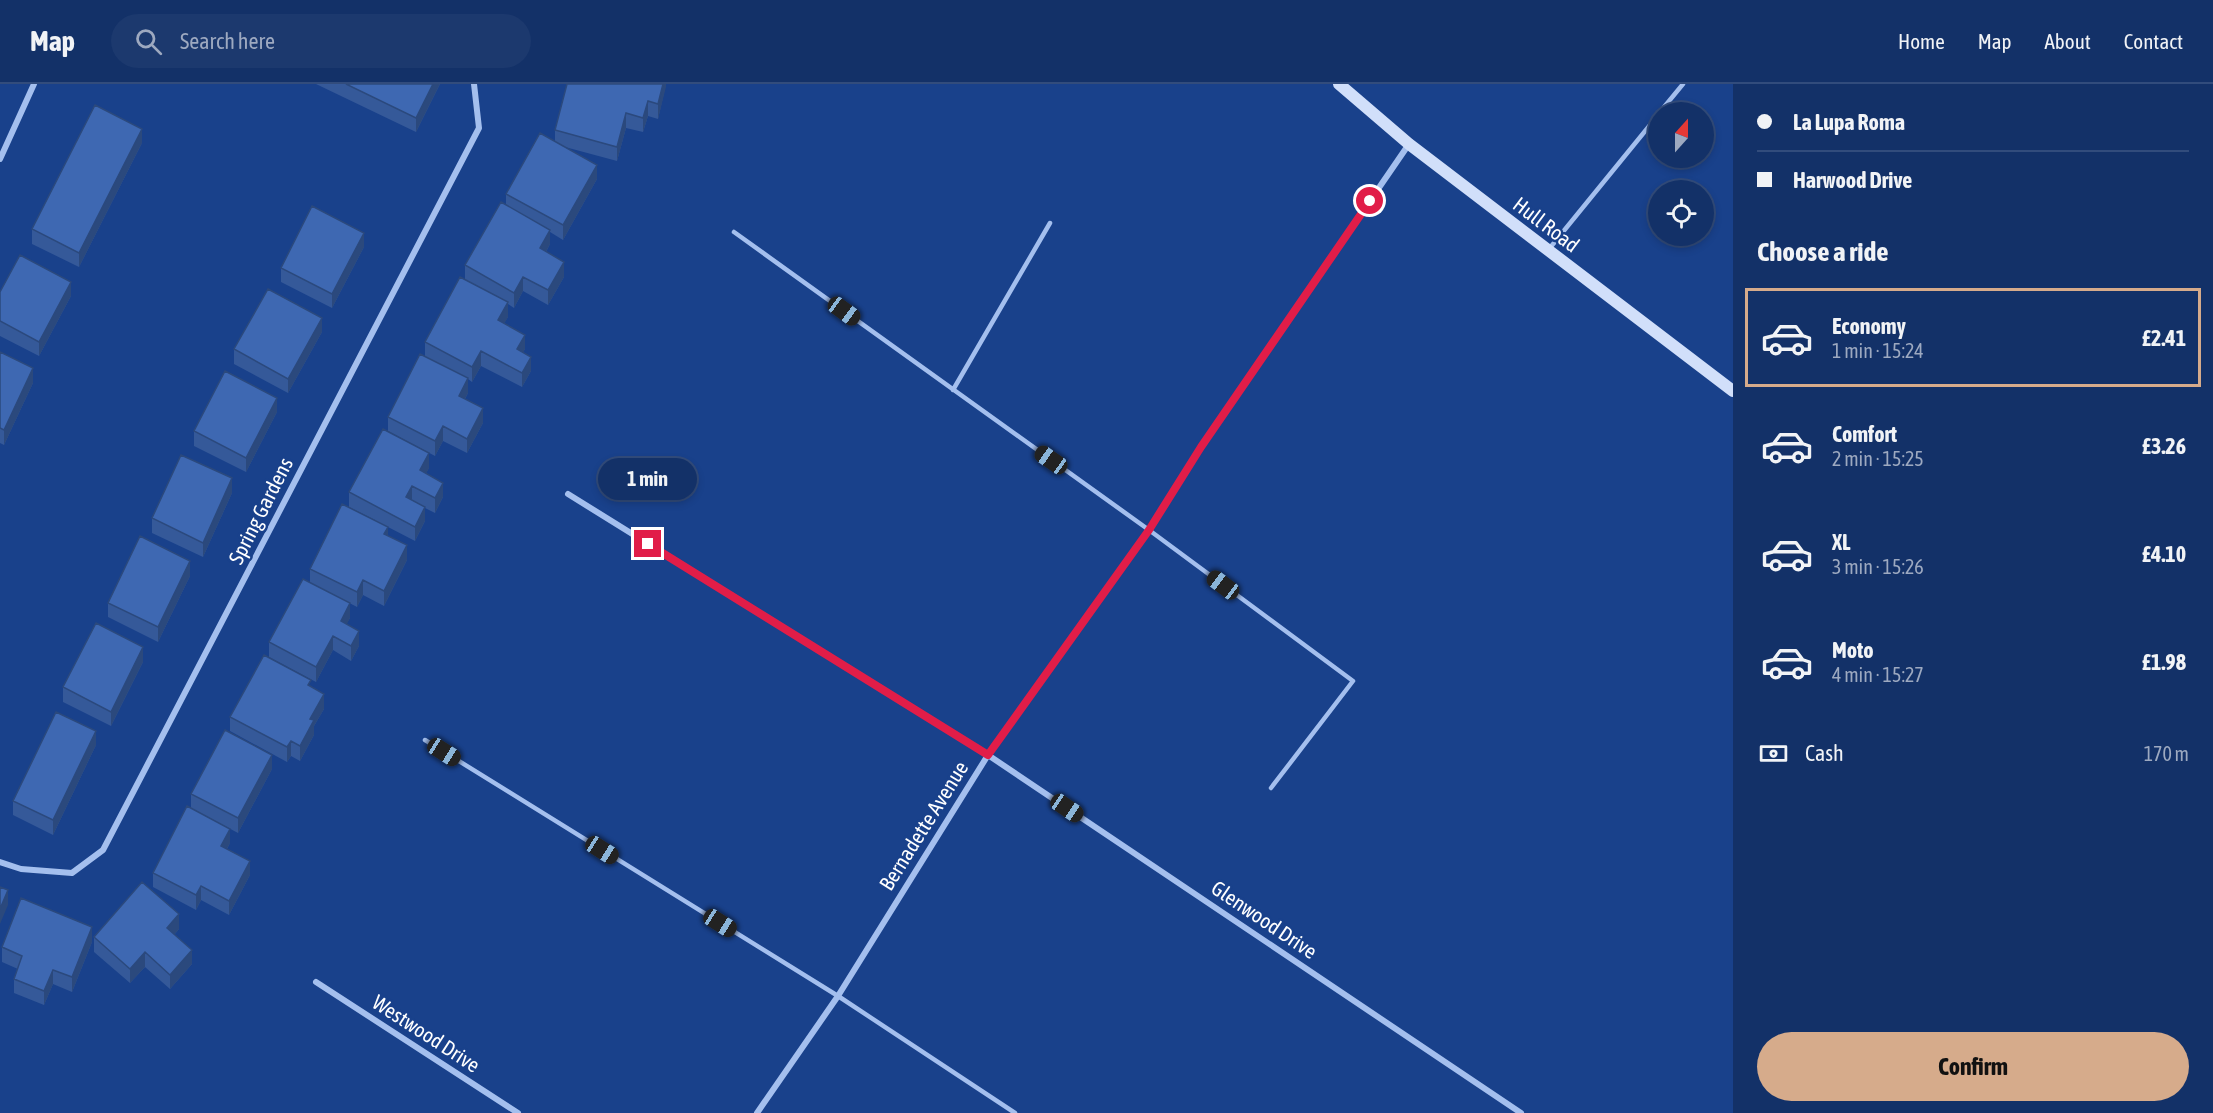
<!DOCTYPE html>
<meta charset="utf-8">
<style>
body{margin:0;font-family:"Asap Condensed",sans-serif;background:#1c396e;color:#f1f3f6;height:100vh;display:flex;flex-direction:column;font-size:22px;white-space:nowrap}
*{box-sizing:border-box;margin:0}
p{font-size:20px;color:#9da9c0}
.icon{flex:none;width:33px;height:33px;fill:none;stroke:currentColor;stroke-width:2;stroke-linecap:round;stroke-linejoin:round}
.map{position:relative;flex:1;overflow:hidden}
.side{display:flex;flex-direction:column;background:#133168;width:480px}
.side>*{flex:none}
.guide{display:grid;align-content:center;height:132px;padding:0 24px;background:#133168}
.needle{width:39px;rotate:21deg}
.fabs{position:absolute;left:1648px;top:18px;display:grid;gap:12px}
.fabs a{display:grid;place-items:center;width:66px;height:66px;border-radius:50%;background:#133168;box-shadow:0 3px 9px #0003,0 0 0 2px #324c7c;font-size:30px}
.end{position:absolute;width:27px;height:27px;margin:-14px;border:8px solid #e11d48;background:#fff;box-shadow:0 0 0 3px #fff}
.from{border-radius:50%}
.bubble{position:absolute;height:42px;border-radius:21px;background:#133168;box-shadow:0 3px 9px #0003,0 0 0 2px #324c7c;font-size:20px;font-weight:700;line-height:42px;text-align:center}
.car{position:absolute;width:18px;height:36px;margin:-18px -9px;border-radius:8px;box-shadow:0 0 4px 2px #0007;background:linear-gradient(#222 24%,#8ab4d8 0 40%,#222 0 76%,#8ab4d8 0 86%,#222 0)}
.guide b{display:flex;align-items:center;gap:21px;height:57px;font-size:22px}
.guide b+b{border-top:2px solid #324c7c}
.guide i{width:15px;height:15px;background:#f1f3f6}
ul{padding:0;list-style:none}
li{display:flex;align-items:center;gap:18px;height:99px;margin:0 12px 9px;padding:0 12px;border:3px solid transparent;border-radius:0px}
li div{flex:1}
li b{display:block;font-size:22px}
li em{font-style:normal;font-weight:700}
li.current{border-color:#d6ab8b}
li>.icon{width:54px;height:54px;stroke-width:1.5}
h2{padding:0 24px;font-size:27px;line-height:72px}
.pay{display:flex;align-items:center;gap:15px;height:66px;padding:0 24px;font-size:22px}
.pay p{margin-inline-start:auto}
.cta{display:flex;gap:12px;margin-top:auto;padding:12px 24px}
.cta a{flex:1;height:69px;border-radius:36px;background:#d6ab8b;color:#111;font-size:24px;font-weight:700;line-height:69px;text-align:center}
header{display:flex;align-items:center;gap:36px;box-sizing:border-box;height:84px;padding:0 30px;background:#133168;border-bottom:2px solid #324c7c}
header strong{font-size:28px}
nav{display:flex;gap:33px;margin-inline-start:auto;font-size:21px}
.search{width:420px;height:54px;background:#1c396e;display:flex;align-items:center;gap:15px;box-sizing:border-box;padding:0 21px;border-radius:33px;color:#9da9c0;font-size:22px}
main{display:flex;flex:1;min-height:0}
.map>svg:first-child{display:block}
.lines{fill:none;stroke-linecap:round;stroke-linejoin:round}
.service{stroke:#a4bfee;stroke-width:4.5}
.minor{stroke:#a4bfee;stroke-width:6}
.secondary{stroke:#d1dffa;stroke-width:12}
.wall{fill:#355999}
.shaded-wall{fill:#2b497d}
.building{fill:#3e68b2;stroke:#2b497d;stroke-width:1.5}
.route{stroke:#e11d48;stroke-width:8}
.labels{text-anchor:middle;stroke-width:5;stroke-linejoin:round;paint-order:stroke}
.street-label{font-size:21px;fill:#fff;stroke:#19418b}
</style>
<header>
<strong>Map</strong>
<div class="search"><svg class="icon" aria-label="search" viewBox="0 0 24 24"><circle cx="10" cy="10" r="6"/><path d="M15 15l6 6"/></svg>Search here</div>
<nav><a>Home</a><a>Map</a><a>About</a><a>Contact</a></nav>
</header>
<main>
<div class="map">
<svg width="1733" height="1029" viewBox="0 0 1733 1029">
<rect width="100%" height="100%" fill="#19418b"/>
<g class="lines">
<path class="service" d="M1660,28L1683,0
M734,148L1149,446L1353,597L1271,704
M1549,165L1659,30
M953,306L1050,139
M425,656L838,912L1015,1029"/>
<path class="minor" d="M0,75L34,0
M568,410L988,671L1521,1029
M0,778L21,785L72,789L103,766L479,44L474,0
M316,898L518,1029
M757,1029L838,912L988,671L1149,446L1201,363L1409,60"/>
<path class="secondary" d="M1339,0L1409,60L1733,307"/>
</g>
<path class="wall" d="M316,0H440L416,48Z
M666,0L658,35L648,32L643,48L626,44L617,77L565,63L597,95L563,156L550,148V160L546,168L564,193L548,221L523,207L514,224L508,220V233L504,239L525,265L523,268L531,287L522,303L481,282L472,298L468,295V309L465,315L483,339L467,369L443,357L435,372L388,347V333L425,273V258L465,196V181L506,121V110L555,57V46Z
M142,59L79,183L32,160V145Z
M364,163L332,224L281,198V184Z
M0,208L71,212L39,272L0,252Z
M322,248L288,309L234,280V265Z
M0,268L33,299L4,361L0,359Z
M277,328L246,388L194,362V347Z
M429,384L426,389L443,413L435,429L425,424V437L415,457L388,443V452L407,476L384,522L363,511L357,523L332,510L350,534L346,540L359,562L351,577L333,566L316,598L269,573V558L310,499V485L375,436L349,423V408Z
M232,409L203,473L152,449V434Z
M190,492L158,558L108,533V519Z
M143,578L111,642L63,618V603Z
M311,602L324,625L314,642V651L300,677L291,672L287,678L230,647V633Z
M96,661L53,751L13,731V717Z
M272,685L238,749L191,724V710Z
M230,759L227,765L250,791L229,831L201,816L196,826L153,803V789Z
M179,845L174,851L192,880L170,905L145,883L130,899L94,868V853Z
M92,858L72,908L53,900L44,921L14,909V895L18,885L2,878V863Z"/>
<path class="shaded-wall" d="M433,0H440L416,48V34Z
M663,0H666V3L658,35V20Z
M648,17V32L643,48V34Z
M626,29V44L617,77V63Z
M142,45V59L79,183V169Z
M597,81V95L563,156V141Z
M550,146V160L540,179V164Z
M364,149V163L332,224V210Z
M564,178V193L548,221V206Z
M523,193V207L514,224V209Z
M71,198V212L39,272V258Z
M508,218V233L498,251V236Z
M322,234V248L288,309V295Z
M525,251V265L517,280V265Z
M481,267V282L472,298V283Z
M531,273V287L522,303V289Z
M33,284V299L4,361V346Z
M468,294V309L459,326V312Z
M277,314V328L246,388V374Z
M483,324V339L467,369V355Z
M443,342V357L435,372V357Z
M429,369V384L420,401V386Z
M232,394V409L203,473V459Z
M443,399V413L435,429V414Z
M412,402V416L406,413Z
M425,423V437L415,457V443Z
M388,443V457L384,450Z
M407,461V476L384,522V507Z
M190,477V492L158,558V543Z
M363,496V511L357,523V508Z
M350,519V534L341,552V537Z
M359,547V562L351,577V562Z
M333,552V566L316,598V583Z
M143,563V578L111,642V628Z
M324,610V625L314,642V651L300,677V662L310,635Z
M96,647V661L53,751V736Z
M291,657V672L287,678V663Z
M272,671V685L238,749V734Z
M230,745V759L221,776V762Z
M250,777V791L229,831V817Z
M201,802V816L196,826V811Z
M8,806V821L0,840V825Z
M179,830V845L167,859V844Z
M92,843V858L72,908V893Z
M192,866V880L170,905V891Z
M145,868V883L130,899V885Z
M53,886V900L44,921V907Z"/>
<path class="building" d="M346,0H433L416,34Z
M567,0H663L658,20L648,17L643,34L626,29L617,63L555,46Z
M95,21L142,45L79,169L32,145Z
M540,49L597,81L563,141L506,110Z
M501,118L550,146L540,164L564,178L548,206L523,193L514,209L465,181Z
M312,122L364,149L332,210L281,184Z
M20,171L71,198L39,258L0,237V208Z
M460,193L508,218L498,236L525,251L517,265L531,273L522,289L481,267L472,283L425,258Z
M268,205L322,234L288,295L234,265Z
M0,268L33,284L4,346L0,344Z
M420,270L468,294L459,312L483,324L467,355L443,342L435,357L388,333Z
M225,287L277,314L246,374L194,347Z
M383,345L429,369L420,386L443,399L435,414L412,402L406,413L425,423L415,443L349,408Z
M181,371L232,394L203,459L152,434Z
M342,420L388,443L384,450L407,461L384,507L363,496L357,508L310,485Z
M140,452L190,477L158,543L108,519Z
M303,495L350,519L341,537L359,547L351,562L333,552L316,583L269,558Z
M96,539L143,563L111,628L63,603Z
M264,571L311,596L308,601L324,610L310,635L314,636L300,662L291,657L287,663L230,633Z
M56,628L96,647L53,736L13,717Z
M225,646L272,671L238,734L191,710Z
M187,722L230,745L221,762L250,777L229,817L201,802L196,811L153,789Z
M142,798L179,830L167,844L192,866L170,891L145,868L130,885L94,853Z
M0,803L8,806L0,825Z
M21,814L92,843L72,893L53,886L44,907L14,895L22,872L2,863Z"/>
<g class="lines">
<path class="route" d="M648,460L988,671L1149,446L1201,363L1370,117"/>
</g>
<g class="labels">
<g class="street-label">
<text transform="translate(1546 141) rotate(37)" y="7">Hull Road</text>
<text transform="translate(261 427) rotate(-63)" y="7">Spring Gardens</text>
<text transform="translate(924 742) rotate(-58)" y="7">Bernadette Avenue</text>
<text transform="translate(1264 836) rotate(34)" y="7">Glenwood Drive</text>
<text transform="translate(426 950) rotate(33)" y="7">Westwood Drive</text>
</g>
</g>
</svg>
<div class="fabs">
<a><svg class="needle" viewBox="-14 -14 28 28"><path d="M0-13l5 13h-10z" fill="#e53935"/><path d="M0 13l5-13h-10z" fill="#9da9c0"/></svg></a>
<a><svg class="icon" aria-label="locate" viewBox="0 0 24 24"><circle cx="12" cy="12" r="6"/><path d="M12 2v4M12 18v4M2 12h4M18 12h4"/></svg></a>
</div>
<i class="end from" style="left:1370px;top:117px"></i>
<i class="end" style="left:648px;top:460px"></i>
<div class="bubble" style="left:598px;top:374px;width:99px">1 min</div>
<i class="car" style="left:844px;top:227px;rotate:126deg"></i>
<i class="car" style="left:1051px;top:376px;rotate:305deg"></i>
<i class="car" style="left:1223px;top:501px;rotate:307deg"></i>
<i class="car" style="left:444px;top:668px;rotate:122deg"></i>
<i class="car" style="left:1067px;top:724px;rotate:124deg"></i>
<i class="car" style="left:602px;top:766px;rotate:122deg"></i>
<i class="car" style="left:720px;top:839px;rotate:122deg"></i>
</div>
<section class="side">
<div class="guide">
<b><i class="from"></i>La Lupa Roma</b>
<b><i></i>Harwood Drive</b>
</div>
<h2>Choose a ride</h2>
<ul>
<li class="current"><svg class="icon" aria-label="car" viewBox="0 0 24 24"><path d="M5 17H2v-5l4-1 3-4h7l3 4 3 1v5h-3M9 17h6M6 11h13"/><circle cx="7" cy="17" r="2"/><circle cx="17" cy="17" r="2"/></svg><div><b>Economy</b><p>1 min · 15:24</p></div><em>£2.41</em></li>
<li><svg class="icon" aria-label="car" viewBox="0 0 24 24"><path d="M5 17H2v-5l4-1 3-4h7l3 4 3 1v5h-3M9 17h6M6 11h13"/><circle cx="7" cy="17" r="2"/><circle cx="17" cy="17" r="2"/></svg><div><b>Comfort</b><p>2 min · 15:25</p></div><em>£3.26</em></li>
<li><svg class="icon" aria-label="car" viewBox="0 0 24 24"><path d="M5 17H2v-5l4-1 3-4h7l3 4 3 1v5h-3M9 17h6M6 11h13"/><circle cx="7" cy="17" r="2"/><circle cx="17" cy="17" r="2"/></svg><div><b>XL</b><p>3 min · 15:26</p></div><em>£4.10</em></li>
<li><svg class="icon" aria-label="car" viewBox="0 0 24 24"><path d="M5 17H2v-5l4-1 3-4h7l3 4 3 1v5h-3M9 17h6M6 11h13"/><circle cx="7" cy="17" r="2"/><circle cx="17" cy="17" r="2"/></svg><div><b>Moto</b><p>4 min · 15:27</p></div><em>£1.98</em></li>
</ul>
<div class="pay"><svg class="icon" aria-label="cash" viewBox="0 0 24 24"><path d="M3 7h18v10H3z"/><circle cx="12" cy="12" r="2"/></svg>Cash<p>170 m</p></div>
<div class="cta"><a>Confirm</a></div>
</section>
</main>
